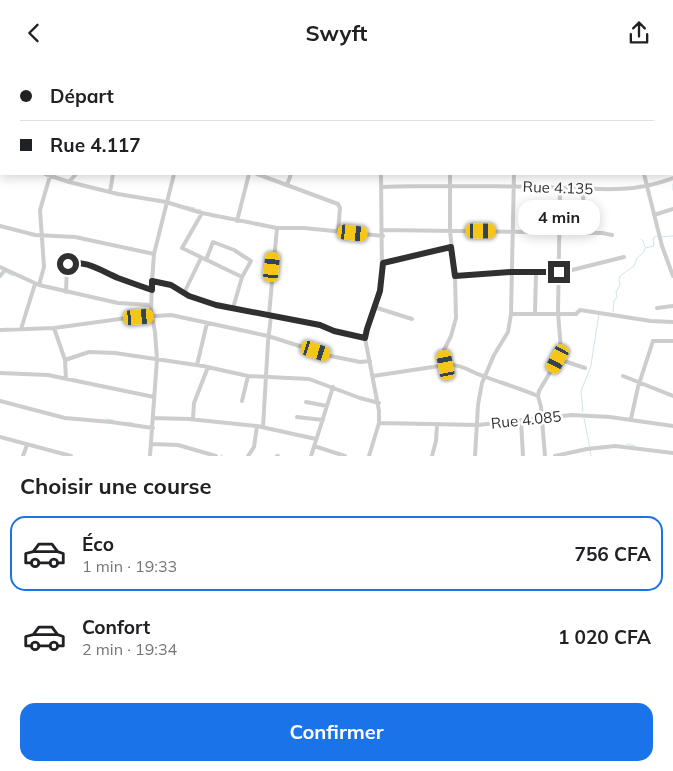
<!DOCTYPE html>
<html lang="fr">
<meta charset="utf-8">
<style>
body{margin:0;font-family:Mulish,sans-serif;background:#f6f6f6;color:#202124;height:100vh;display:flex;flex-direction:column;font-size:19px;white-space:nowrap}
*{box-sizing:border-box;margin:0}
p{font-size:16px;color:#757577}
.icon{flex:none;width:28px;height:28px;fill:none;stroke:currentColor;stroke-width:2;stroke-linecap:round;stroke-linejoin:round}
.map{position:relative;height:391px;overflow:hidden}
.sheet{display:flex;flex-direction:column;background:#fff;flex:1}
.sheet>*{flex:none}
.top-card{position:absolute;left:0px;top:0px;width:674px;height:110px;box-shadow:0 2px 12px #0003;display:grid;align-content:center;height:110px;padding:0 20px;background:#fff}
.end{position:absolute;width:22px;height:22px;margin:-11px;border:6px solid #303030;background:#fff;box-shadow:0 0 0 2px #fff}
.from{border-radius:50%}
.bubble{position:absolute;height:35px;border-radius:15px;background:#fff;box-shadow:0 2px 12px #0003;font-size:16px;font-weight:700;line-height:35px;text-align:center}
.car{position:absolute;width:15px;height:30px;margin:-15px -8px;border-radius:6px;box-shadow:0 0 4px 1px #0007;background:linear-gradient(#f5c518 24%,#345 0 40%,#f5c518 0 76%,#345 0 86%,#f5c518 0)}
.top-card b{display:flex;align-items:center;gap:18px;height:48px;font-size:19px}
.top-card b+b{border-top:1px solid #e0e0e0}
.top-card i{width:12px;height:12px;background:#202124}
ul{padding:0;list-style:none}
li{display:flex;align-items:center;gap:15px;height:75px;margin:0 10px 8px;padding:0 10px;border:2px solid transparent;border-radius:15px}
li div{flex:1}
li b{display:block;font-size:19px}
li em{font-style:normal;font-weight:700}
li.on{border-color:#1a73e8}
li>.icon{width:45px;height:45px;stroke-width:1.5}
h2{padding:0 20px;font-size:22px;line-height:60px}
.action{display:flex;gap:10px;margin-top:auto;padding:10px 20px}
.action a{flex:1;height:58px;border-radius:15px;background:#1a73e8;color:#fff;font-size:20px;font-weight:700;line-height:58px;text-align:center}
header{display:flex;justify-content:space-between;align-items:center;height:65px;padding:0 20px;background:#fff;font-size:22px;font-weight:700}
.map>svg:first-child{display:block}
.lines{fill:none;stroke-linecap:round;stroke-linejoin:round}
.stream{stroke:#cbe6ec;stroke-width:1}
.minor{stroke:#cdcdcd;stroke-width:4}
.route{stroke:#303030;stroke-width:6}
.labels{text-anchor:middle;stroke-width:5;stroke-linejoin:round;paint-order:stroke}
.street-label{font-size:15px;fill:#303030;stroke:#fff}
</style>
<header><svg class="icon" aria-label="back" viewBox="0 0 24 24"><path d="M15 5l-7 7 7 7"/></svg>Swyft<svg class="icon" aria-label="share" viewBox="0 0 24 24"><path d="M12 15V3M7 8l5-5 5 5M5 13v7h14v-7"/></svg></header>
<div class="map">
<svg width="673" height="391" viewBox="0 0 673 391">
<rect width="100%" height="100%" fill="#fff"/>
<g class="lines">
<path class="stream" d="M641,1H647
M672,11H673
M673,125V119
M185,141L195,143
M198,144L201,145
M564,164L571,165
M573,165H576
M587,166H595
M661,172L673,171
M641,174L643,176L645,182
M5,207L13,211
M613,247L614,236L617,232L616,227L620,220L619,215L620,211L634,201L637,193L644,187L645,183L654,181L653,173L657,171
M591,300L599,249
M583,347L581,326L591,301
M584,353L590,383
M106,354L113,355
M128,357L133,358
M627,379L635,381
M590,384L591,391
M220,390L223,391"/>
<path class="minor" d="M147,0V1
M190,0V1
M235,0V1
M291,0V1
M371,0V1
M484,0L493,1
M541,0L542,1
M601,0L603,1
M74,1V0
M265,1L271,0
M319,1V0
M356,1V0
M510,1L511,0
M564,1L565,0
M0,10L1,11
M0,49L1,47
M0,86L1,87
M45,109L69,117L118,129L166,137L202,148L277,163H304L383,171
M257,109L338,139L340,143L338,167
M450,109V166L455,211L511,207L568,206L624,192
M514,109L511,249H576L580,245L651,256L673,257
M644,109L662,181L673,211
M69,117L76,109
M287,120L291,109
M382,122C437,120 491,121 545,122C590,123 630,130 673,113
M583,124L584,168
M110,127L113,109
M202,148L182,183L242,212L233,243
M654,150L673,144
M237,156L249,109
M0,161L35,170L75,172L154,189
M383,165L602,168L612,170
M206,195L213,177L234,185L251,196L242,212
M383,198L451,182
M0,202L39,220L118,238L151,240
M0,211L5,205
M152,216L171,220L189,231L216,240L320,260L334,266L365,273
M39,220L44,202L40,145L50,111
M66,227L67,201C78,190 113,211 125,216C134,219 143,222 152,225
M184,228L201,193
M374,242L412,254
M657,243L673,241
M535,248L536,207
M269,250L277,163
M54,263L65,295L66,314
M21,264L35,219
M0,265L54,263L127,253L171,250L268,271L331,291L360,297L370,296
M558,294L585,303
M65,295L89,287L115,288L203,301L248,311L309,314L360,333L379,338
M197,300L207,258
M446,300L444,285L451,271L456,253L455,211
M0,308L48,310L154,332
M373,311L446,300C463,299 468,306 483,311C501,318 520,323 538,331
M623,311L673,331
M0,336L65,353L111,357L153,363
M242,336L248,311
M306,337L327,341
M297,352L323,355
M153,353L189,354L257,361L316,374
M193,354L194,338L208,302
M631,354L638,322L653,276H673
M521,356L523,391
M379,358L478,360L572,350L610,352L673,361
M263,362L268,277L271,251
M0,372L71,391
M151,379L178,380L216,391
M314,381L345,391
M23,391L27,380
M150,391L157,294L155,267L151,245L152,216L154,189L174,109
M248,391L254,382L257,361
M277,391H278
M311,391L333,322
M369,391L379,358V346L365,273L367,264L382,215L381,109
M432,391L436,376L437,360
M475,391L478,340L482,318L494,290L508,267L511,249
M545,391L541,342L538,331L539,326L558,294L561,285L558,248L560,123
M555,391L587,384L615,381L673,388"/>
</g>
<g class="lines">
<path class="route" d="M68,199C85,194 103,207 118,213C129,217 140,221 152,225V216L171,220L189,231L216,240L320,260L334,266L365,273L367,264L380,226L383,198L451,182L455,211L511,207H559"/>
</g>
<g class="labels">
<g class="street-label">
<text transform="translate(558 123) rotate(2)" y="5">Rue 4.135</text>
<text transform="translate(526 355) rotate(-6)" y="5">Rue 4.085</text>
</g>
</g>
</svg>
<i class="end from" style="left:68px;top:199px"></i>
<i class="end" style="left:559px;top:207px"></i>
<div class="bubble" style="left:518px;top:135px;width:82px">4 min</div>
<i class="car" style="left:481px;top:166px;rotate:90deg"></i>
<i class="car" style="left:353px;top:168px;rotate:96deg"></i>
<i class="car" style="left:272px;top:202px;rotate:6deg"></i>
<i class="car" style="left:139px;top:252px;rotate:85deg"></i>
<i class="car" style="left:316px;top:286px;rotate:108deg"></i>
<i class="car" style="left:558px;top:294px;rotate:208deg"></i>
<i class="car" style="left:446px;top:300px;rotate:349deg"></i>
<div class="top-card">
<b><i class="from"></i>Départ</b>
<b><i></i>Rue 4.117</b>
</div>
</div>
<section class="sheet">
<h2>Choisir une course</h2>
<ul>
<li class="on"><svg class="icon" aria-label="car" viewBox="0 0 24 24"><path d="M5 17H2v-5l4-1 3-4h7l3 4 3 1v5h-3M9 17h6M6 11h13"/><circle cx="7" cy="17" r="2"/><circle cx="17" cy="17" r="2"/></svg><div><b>Éco</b><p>1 min · 19:33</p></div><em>756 CFA</em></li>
<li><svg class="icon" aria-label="car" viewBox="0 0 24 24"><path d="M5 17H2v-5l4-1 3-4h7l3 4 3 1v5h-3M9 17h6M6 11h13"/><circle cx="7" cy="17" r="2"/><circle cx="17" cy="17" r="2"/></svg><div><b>Confort</b><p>2 min · 19:34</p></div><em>1 020 CFA</em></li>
</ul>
<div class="action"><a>Confirmer</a></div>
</section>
